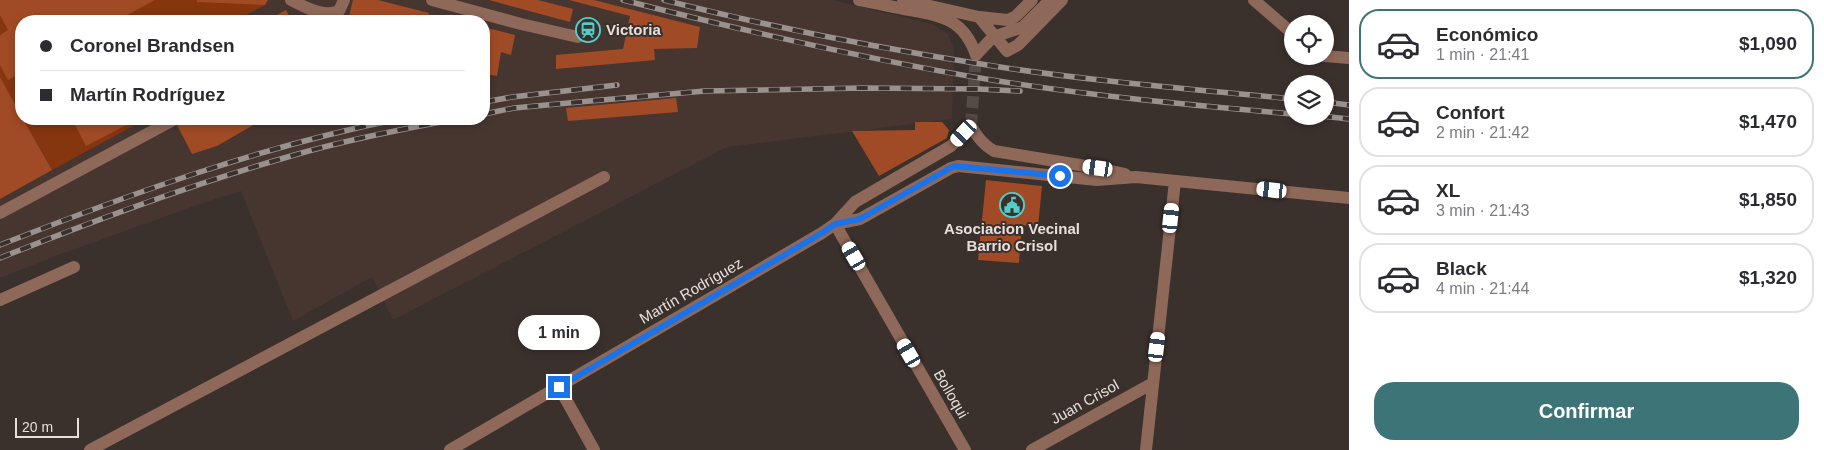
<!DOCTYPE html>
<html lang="es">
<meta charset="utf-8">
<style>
body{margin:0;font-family:Helvetica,sans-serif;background:#f2f2f3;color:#2b2b33;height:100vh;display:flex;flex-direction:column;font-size:19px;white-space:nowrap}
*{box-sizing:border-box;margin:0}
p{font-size:16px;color:#7c7c81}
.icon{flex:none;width:28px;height:28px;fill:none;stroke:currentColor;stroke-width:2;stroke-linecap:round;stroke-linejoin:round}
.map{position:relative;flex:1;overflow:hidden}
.details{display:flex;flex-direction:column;background:#fff;width:475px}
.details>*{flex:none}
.banner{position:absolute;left:15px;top:15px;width:475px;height:110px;border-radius:20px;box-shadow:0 2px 8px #0003;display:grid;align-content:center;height:110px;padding:0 25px;background:#fff}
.fabs{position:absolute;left:1284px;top:15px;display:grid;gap:10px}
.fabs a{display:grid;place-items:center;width:50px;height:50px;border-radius:50%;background:#fff;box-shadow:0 2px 8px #0003;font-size:25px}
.scale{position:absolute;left:15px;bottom:12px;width:64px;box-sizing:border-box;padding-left:5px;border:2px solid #e6dfdc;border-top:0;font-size:14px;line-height:18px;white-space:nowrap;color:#e6dfdc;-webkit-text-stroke:4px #3a302c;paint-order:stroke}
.end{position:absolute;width:22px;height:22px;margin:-11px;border:6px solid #1a73e8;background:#fff;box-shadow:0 0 0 2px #fff}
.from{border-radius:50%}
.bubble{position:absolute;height:35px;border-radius:18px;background:#fff;box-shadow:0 2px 8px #0003;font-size:16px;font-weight:600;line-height:35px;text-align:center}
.car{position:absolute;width:15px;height:30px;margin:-15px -8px;border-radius:6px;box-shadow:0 0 4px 1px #0007;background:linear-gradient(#fff 24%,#345 0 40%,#fff 0 76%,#345 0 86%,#fff 0)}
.banner b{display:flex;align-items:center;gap:18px;height:48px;font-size:19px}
.banner b+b{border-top:1px solid #e1e1e2}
.banner i{width:12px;height:12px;background:#2b2b33}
ul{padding:9px 0 0;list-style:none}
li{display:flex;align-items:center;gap:15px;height:70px;margin:0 10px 8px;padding:0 15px;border:2px solid #e1e1e2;border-radius:20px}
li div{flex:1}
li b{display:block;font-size:19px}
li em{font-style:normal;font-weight:600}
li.selected{border-color:#3d7477}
li>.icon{width:45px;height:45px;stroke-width:1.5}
.cta{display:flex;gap:10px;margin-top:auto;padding:10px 25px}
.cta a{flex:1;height:58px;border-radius:20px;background:#3d7477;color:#fff;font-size:20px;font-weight:600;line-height:58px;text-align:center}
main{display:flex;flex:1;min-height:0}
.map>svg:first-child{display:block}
.built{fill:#473630;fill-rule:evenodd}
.green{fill:#85360e}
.building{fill:#a04b25}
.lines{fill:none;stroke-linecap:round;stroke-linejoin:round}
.minor-tunnel{stroke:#544a46;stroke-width:12;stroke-dasharray:12 6;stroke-linecap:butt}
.minor{stroke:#8e6858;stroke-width:12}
.rail-casing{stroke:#9a928f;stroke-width:5.5}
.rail{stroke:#3a302c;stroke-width:4;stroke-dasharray:11;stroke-linecap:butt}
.route{stroke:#1a73e8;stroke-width:6}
.labels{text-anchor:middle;stroke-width:4;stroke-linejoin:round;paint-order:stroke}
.poi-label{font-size:15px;font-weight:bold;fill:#e6dfdc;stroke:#3a302c;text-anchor:start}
.street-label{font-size:15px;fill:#e6dfdc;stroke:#3a302c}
</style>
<main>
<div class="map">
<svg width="1349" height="450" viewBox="0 0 1349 450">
<rect width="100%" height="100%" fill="#3a302c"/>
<path class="built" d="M0,0H833L932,24L948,34L954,49L952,119L727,147L393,320L372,277L293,321L241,191L200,204L61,254L0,278ZM21,21H484V119H21Z"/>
<path class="green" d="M0,0H268L265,5L234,21H21V115L0,77Z
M23,119H146L52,170Z"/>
<path class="building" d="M0,0H155L116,21H21V73L8,80L0,65V35L8,30L0,15Z
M197,0H268L265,5L197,2Z
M353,0H378L429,13L427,21H352L348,20Z
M489,0H538L573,9L570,22Z
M569,0H594L700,27L697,48L654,49L655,60L556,69V55L623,49L630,16Z
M286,10L292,21H265Z
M435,15L457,21H434Z
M484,27L515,35L511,55L501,52L497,76L484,74Z
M0,77L21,115V119H23L52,170L0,199Z
M676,98L678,112L568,121L566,108Z
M72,119H138L86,146Z
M188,119H264L217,146L192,154L177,125Z
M915,122H942L949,130L947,138L879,176L852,131L915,130Z
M986,180L1042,186L1038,227L1022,225L1019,263L978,260Z"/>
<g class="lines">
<path class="minor-tunnel" d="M971,126L976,55"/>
<path class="minor" d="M291,0C305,7 323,18 339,11L344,0
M432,0L521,24L578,37
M859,0C876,3 893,7 910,10C943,16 964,20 976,55
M903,0L979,17L1008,20L1016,16L1032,0
M1254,0L1292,33
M979,17L1007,51L1018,45L1062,0
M976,55L993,37L1023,27L1050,0
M1325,56L1349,58
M0,213L175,119
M835,224L855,202L951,146L971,126C977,137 983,145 994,151L1098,168L1125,174
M835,224L965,450
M0,300L74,267
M559,387L594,450
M90,450L604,177
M450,450L822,233L835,224L860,219L951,168L958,166L1097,180L1136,177L1349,198
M1032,450L1153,383
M1146,450L1175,181"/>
<defs>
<path id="rail" d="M623,0C745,31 868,60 992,80C1091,96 1192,105 1292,114
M664,0C770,27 878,48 987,65C1088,81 1191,89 1292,99
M484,102L512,97L617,85
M1325,102L1349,105
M484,114L514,108L590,101L705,91L863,88L978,89L1020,91
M1321,116L1349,119
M0,245C130,194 262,146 399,119
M0,258C95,220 192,184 291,156C345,140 402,129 458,119"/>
</defs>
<use href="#rail" class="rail-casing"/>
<use href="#rail" class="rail"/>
</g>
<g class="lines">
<path class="route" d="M559,387L822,233L835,224L860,219L954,166L1060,176"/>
</g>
<defs>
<symbol id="station-ring" viewBox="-11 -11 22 22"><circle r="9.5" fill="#3a302c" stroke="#53cdca" stroke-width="1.5"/><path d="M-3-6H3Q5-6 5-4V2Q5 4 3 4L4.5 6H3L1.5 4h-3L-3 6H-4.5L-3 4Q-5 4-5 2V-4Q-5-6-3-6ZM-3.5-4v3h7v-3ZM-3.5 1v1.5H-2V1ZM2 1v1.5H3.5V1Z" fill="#53cdca"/></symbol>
<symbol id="civic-ring" viewBox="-11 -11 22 22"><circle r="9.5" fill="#3a302c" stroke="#53cdca" stroke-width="1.5"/><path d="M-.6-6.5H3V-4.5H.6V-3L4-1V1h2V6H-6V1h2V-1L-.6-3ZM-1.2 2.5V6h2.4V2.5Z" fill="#53cdca"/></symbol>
</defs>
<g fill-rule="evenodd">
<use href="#station-ring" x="574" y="16" width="28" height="28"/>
<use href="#civic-ring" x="998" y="191" width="28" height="28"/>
</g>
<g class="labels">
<g class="poi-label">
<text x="606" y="35">Victoria</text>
<text x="1012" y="234" text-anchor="middle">Asociacion Vecinal<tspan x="1012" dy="17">Barrio Crisol</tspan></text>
</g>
<g class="street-label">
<text transform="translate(691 291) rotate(-30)" y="5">Martín Rodríguez</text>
<text transform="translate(951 394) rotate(60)" y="5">Bolloqui</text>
<text transform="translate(1085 402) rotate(-29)" y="5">Juan Crisol</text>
</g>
</g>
</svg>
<div class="fabs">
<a><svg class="icon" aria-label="locate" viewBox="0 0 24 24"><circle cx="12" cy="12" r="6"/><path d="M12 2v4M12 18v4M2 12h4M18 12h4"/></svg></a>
<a><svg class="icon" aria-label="layers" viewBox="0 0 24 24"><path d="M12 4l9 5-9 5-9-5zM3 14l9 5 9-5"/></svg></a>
</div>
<div class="scale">20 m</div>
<i class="end from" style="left:1060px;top:176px"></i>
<i class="end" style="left:559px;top:387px"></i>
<div class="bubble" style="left:518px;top:315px;width:82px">1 min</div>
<i class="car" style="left:964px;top:133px;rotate:223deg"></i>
<i class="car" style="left:1098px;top:168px;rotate:278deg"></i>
<i class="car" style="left:1272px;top:190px;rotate:276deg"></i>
<i class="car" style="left:1171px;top:218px;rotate:6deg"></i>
<i class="car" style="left:854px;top:256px;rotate:330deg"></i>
<i class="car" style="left:1157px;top:347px;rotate:7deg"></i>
<i class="car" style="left:909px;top:353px;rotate:330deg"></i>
<div class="banner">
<b><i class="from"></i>Coronel Brandsen</b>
<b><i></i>Martín Rodríguez</b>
</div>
</div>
<section class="details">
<ul>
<li class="selected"><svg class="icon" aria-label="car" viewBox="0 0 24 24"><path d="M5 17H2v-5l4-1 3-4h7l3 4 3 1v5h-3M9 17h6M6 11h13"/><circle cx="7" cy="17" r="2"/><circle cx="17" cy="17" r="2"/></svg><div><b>Económico</b><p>1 min · 21:41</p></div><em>$1,090</em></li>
<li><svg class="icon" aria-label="car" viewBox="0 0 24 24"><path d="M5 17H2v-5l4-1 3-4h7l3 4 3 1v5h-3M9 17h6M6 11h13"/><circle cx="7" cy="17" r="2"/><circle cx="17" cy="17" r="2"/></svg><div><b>Confort</b><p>2 min · 21:42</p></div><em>$1,470</em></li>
<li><svg class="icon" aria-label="car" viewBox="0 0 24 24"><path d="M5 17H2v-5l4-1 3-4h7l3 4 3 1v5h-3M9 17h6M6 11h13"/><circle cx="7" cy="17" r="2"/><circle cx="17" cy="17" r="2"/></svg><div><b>XL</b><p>3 min · 21:43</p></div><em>$1,850</em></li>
<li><svg class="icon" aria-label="car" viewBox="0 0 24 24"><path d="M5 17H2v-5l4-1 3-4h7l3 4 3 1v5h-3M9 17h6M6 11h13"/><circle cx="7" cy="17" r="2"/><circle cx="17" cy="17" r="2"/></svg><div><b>Black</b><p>4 min · 21:44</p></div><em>$1,320</em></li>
</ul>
<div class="cta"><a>Confirmar</a></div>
</section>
</main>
